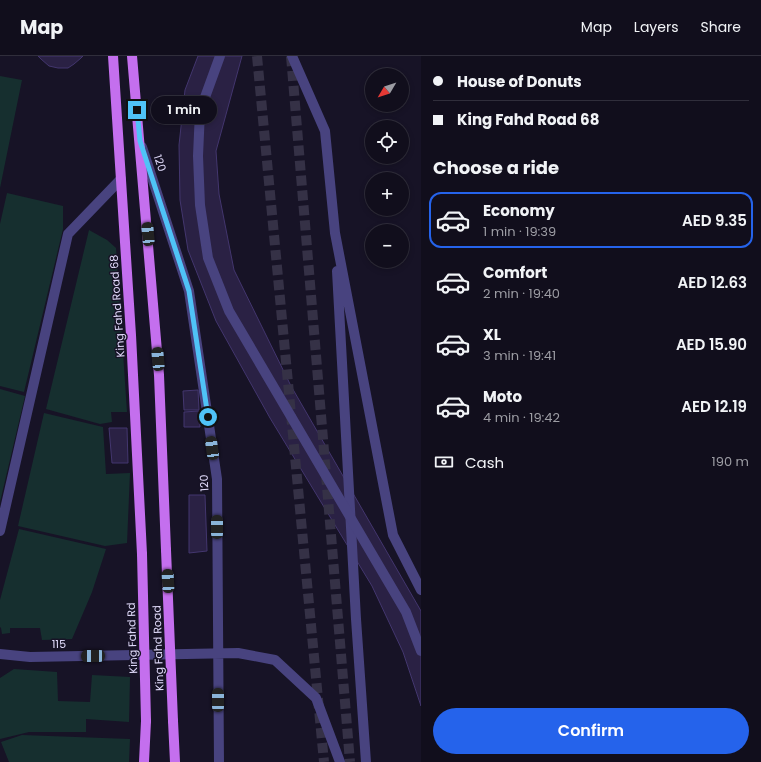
<!DOCTYPE html>
<meta charset="utf-8">
<style>
body{margin:0;font-family:Poppins,sans-serif;background:#1e1c29;color:#f1f3f6;height:100vh;display:flex;flex-direction:column;font-size:15px;white-space:nowrap}
*{box-sizing:border-box;margin:0}
p{font-size:13px;color:#9c9ca3}
.icon{flex:none;width:22px;height:22px;fill:none;stroke:currentColor;stroke-width:2;stroke-linecap:round;stroke-linejoin:round}
.map{position:relative;flex:1;overflow:hidden}
.details{display:flex;flex-direction:column;background:#110e1c;width:340px}
.details>*{flex:none}
.guide{display:grid;align-content:center;height:88px;padding:0 12px;background:#110e1c}
.needle{width:26px;rotate:231deg}
.fabs{position:absolute;left:365px;top:12px;display:grid;gap:8px}
.fabs a{display:grid;place-items:center;width:44px;height:44px;border-radius:50%;background:#110e1c;box-shadow:0 2px 6px #0003,0 0 0 1px #302e3b;font-size:20px}
.end{position:absolute;width:18px;height:18px;margin:-9px;border:5px solid #4fc3f7;background:#111;box-shadow:0 0 0 2px #111}
.from{border-radius:50%}
.bubble{position:absolute;height:28px;border-radius:14px;background:#110e1c;box-shadow:0 2px 6px #0003,0 0 0 1px #302e3b;font-size:13px;font-weight:600;line-height:28px;text-align:center}
.car{position:absolute;width:12px;height:24px;margin:-12px -6px;border-radius:5px;box-shadow:0 0 3px 1px #0007;background:linear-gradient(#222 24%,#8ab4d8 0 40%,#222 0 76%,#8ab4d8 0 86%,#222 0)}
.guide b{display:flex;align-items:center;gap:14px;height:38px;font-size:15px}
.guide b+b{border-top:1px solid #302e3b}
.guide i{width:10px;height:10px;background:#f1f3f6}
ul{padding:0;list-style:none}
li{display:flex;align-items:center;gap:12px;height:56px;margin:0 8px 6px;padding:0 4px;border:2px solid transparent;border-radius:12px}
li div{flex:1}
li b{display:block;font-size:15px}
li em{font-style:normal;font-weight:600}
li.on{border-color:#2563eb}
li>.icon{width:36px;height:36px;stroke-width:1.5}
h2{padding:0 12px;font-size:18px;line-height:48px}
.pay{display:flex;align-items:center;gap:10px;height:44px;padding:0 12px;font-size:15px}
.pay p{margin-inline-start:auto}
.button{display:flex;gap:8px;margin-top:auto;padding:8px 12px}
.button a{flex:1;height:46px;border-radius:24px;background:#2563eb;color:#fff;font-size:16px;font-weight:600;line-height:46px;text-align:center}
header{display:flex;align-items:center;gap:24px;box-sizing:border-box;height:56px;padding:0 20px;background:#110e1c;border-bottom:1px solid #302e3b}
header strong{font-size:19px}
nav{display:flex;gap:22px;margin-inline-start:auto;font-size:14px}
main{display:flex;flex:1;min-height:0}
.map>svg:first-child{display:block}
.green{fill:#162f2f}
.building{fill:#2a2144;stroke:#43366e}
.lines{fill:none;stroke-linecap:round;stroke-linejoin:round}
.minor-tunnel{stroke:#353146;stroke-width:10;stroke-dasharray:10 5;stroke-linecap:butt}
.minor{stroke:#48437f;stroke-width:10}
.major{stroke:#c46fee;stroke-width:10}
.minor-bridge{stroke:#48437f;stroke-width:10}
.major-bridge{stroke:#c46fee;stroke-width:10}
.route{stroke:#4fc3f7;stroke-width:5}
.labels{text-anchor:middle;stroke-width:3;stroke-linejoin:round;paint-order:stroke}
.street-label{font-size:11px;fill:#e1dbfb;stroke:#171326}
</style>
<header>
<strong>Map</strong>
<nav><a>Map</a><a>Layers</a><a>Share</a></nav>
</header>
<main>
<div class="map">
<svg width="421" height="706" viewBox="0 0 421 706">
<rect width="100%" height="100%" fill="#171326"/>
<path class="green" d="M0,20L22,24L0,132Z
M7,137L63,150V173L24,336L0,330V168Z
M89,174L107,184L116,192L127,356H111L112,366L100,368L46,353Z
M0,333L25,340L0,446Z
M44,357L103,371L106,418L130,417L127,487L105,490L18,470Z
M19,473L106,493L92,536L72,583L42,584L40,572H10V577L2,578L1,572L0,571V544Z
M14,613L57,616L58,645L90,646L92,619L130,621L129,666L86,663V676H29L0,683V622Z
M22,679L130,683L129,706H9L1,686Z"/>
<path class="building" d="M38,0H83L81,2L74,8L68,12H58L49,10L41,3Z
M198,0H242L216,95L219,138L234,214L291,330L421,555V650L403,596L372,530L270,362L216,265L188,194L180,144L179,89L185,34Z
M198,334L199,354H184L183,335Z
M199,355L200,371H184V356Z
M109,372H127L128,407H112Z
M189,439H205L207,495L189,497Z"/>
<g class="lines">
<path class="minor-tunnel" d="M257,0L324,706
M291,0L350,706"/>
<path class="minor" d="M292,0L325,75L335,177L393,479L421,534
M142,91L189,235L217,423L219,706
M337,215L356,563L366,706
M0,475L68,178L121,123
M0,598L30,601L238,597L275,604L316,642L340,706"/>
<path class="major" d="M113,0L131,279L142,498
M132,0L159,319L166,494
M173,665L175,706
M144,706L146,665"/>
<path class="minor-bridge" d="M220,0L200,55L198,100L200,149L208,202L229,255L406,556L421,595"/>
<path class="major-bridge" d="M166,494L173,665
M142,498L146,665"/>
</g>
<g class="lines">
<path class="route" d="M137,54L140,85L189,235L208,361"/>
</g>
<g class="labels">
<g class="street-label">
<text transform="translate(160 107) rotate(72)" y="4">120</text>
<text transform="translate(117 250) rotate(-94)" y="4">King Fahd Road 68</text>
<text transform="translate(204 427) rotate(-93)" y="4">120</text>
<text transform="translate(132 582) rotate(-92)" y="4">King Fahd Rd</text>
<text transform="translate(59 588) rotate(-1)" y="4">115</text>
<text transform="translate(158 592) rotate(-92)" y="4">King Fahd Road</text>
</g>
</g>
</svg>
<div class="fabs">
<a><svg class="needle" viewBox="-14 -14 28 28"><path d="M0-13l5 13h-10z" fill="#e53935"/><path d="M0 13l5-13h-10z" fill="#9c9ca3"/></svg></a>
<a><svg class="icon" aria-label="locate" viewBox="0 0 24 24"><circle cx="12" cy="12" r="6"/><path d="M12 2v4M12 18v4M2 12h4M18 12h4"/></svg></a>
<a>+</a>
<a>−</a>
</div>
<i class="end from" style="left:208px;top:361px"></i>
<i class="end" style="left:137px;top:54px"></i>
<div class="bubble" style="left:151px;top:40px;width:66px">1 min</div>
<i class="car" style="left:148px;top:178px;rotate:355deg"></i>
<i class="car" style="left:158px;top:303px;rotate:355deg"></i>
<i class="car" style="left:212px;top:392px;rotate:352deg"></i>
<i class="car" style="left:217px;top:471px;rotate:0deg"></i>
<i class="car" style="left:168px;top:525px;rotate:357deg"></i>
<i class="car" style="left:93px;top:600px;rotate:269deg"></i>
<i class="car" style="left:218px;top:644px;rotate:0deg"></i>
</div>
<section class="details">
<div class="guide">
<b><i class="from"></i>House of Donuts</b>
<b><i></i>King Fahd Road 68</b>
</div>
<h2>Choose a ride</h2>
<ul>
<li class="on"><svg class="icon" aria-label="car" viewBox="0 0 24 24"><path d="M5 17H2v-5l4-1 3-4h7l3 4 3 1v5h-3M9 17h6M6 11h13"/><circle cx="7" cy="17" r="2"/><circle cx="17" cy="17" r="2"/></svg><div><b>Economy</b><p>1 min · 19:39</p></div><em>AED 9.35</em></li>
<li><svg class="icon" aria-label="car" viewBox="0 0 24 24"><path d="M5 17H2v-5l4-1 3-4h7l3 4 3 1v5h-3M9 17h6M6 11h13"/><circle cx="7" cy="17" r="2"/><circle cx="17" cy="17" r="2"/></svg><div><b>Comfort</b><p>2 min · 19:40</p></div><em>AED 12.63</em></li>
<li><svg class="icon" aria-label="car" viewBox="0 0 24 24"><path d="M5 17H2v-5l4-1 3-4h7l3 4 3 1v5h-3M9 17h6M6 11h13"/><circle cx="7" cy="17" r="2"/><circle cx="17" cy="17" r="2"/></svg><div><b>XL</b><p>3 min · 19:41</p></div><em>AED 15.90</em></li>
<li><svg class="icon" aria-label="car" viewBox="0 0 24 24"><path d="M5 17H2v-5l4-1 3-4h7l3 4 3 1v5h-3M9 17h6M6 11h13"/><circle cx="7" cy="17" r="2"/><circle cx="17" cy="17" r="2"/></svg><div><b>Moto</b><p>4 min · 19:42</p></div><em>AED 12.19</em></li>
</ul>
<div class="pay"><svg class="icon" aria-label="cash" viewBox="0 0 24 24"><path d="M3 7h18v10H3z"/><circle cx="12" cy="12" r="2"/></svg>Cash<p>190 m</p></div>
<div class="button"><a>Confirm</a></div>
</section>
</main>
